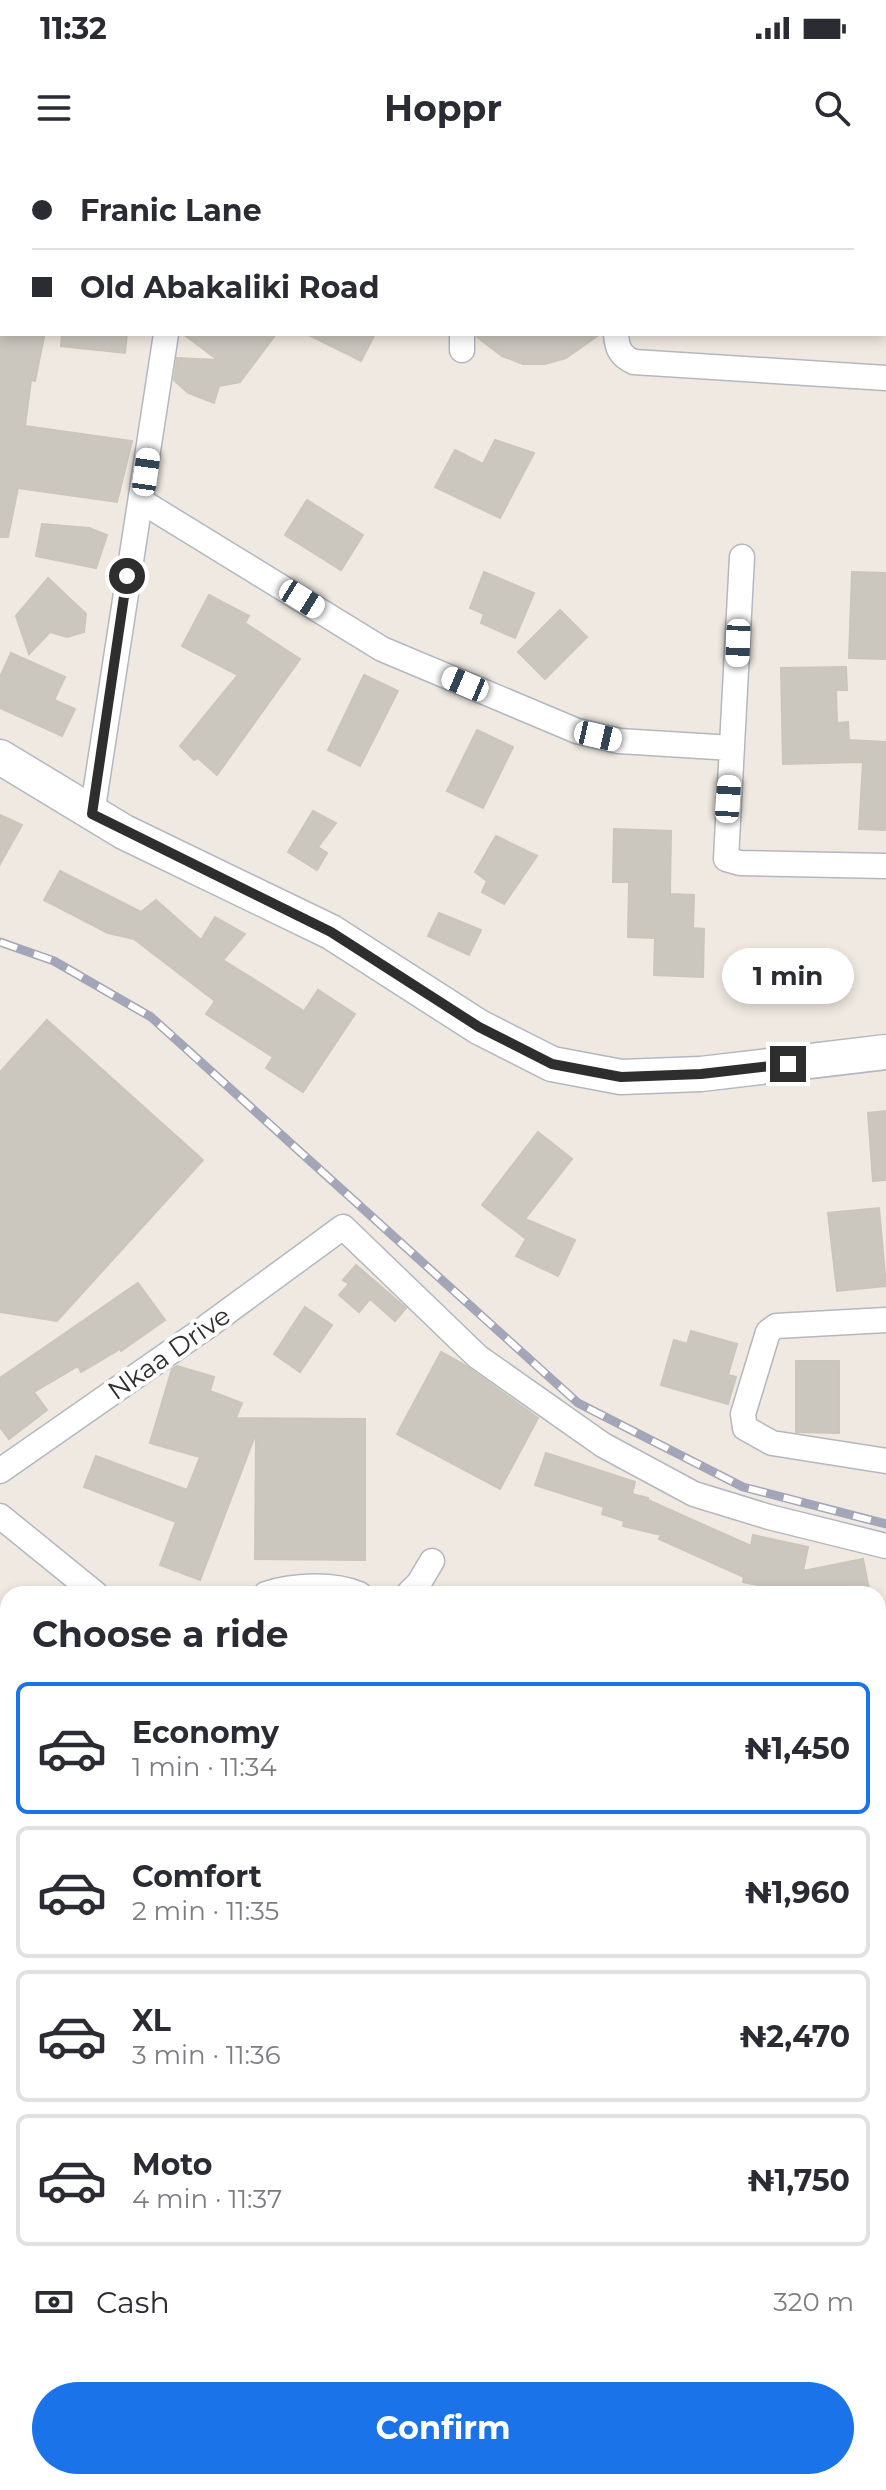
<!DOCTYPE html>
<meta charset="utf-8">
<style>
body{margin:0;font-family:Montserrat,sans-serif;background:#f2f2f3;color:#2b2b33;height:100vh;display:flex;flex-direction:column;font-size:30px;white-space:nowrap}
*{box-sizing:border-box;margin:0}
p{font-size:26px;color:#7c7c81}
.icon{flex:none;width:44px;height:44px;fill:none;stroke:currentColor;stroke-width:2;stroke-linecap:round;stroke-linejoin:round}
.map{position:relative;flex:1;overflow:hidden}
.drawer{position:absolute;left:0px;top:1426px;width:886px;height:904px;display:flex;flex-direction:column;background:#fff;border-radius:24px 24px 0 0;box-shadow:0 4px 12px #0003}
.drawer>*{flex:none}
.hud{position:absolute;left:0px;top:0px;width:886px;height:176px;box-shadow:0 4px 12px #0003;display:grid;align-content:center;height:176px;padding:0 32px;background:#fff}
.end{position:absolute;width:36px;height:36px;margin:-18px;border:10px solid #2e2e2e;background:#fff;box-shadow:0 0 0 4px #fff}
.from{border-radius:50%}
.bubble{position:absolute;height:56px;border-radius:28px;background:#fff;box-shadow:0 4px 12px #0003;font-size:26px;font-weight:700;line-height:56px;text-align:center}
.car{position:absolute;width:24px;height:48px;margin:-24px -12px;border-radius:10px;box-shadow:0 0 6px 2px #0007;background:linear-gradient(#fff 24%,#345 0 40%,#fff 0 76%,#345 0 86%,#fff 0)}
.hud b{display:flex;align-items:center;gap:28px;height:76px;font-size:30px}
.hud b+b{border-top:2px solid #e1e1e2}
.hud i{width:20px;height:20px;background:#2b2b33}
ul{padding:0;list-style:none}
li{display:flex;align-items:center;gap:24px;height:132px;margin:0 16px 12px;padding:0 16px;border:4px solid #e1e1e2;border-radius:12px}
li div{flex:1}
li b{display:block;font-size:30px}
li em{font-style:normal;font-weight:700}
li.on{border-color:#1a73e8}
li>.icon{width:72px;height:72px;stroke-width:1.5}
h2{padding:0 32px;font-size:36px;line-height:96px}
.pay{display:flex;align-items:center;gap:20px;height:88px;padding:0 32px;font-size:30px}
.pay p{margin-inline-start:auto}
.action{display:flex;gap:16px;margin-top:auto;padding:16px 32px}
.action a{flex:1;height:92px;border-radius:48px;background:#1a73e8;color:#fff;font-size:32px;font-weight:700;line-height:92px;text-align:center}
.status{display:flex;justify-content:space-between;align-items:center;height:56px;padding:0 40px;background:#fff;direction:ltr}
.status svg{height:22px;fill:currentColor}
header{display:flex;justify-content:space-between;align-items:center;height:104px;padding:0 32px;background:#fff;font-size:36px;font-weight:700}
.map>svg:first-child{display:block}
.building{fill:#cbc7bf;stroke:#cbc5ba;stroke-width:2}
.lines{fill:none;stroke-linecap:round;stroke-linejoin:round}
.street-casing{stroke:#b4b7c1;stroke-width:27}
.secondary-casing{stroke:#b4b7c1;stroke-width:37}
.highway-casing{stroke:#c9c9c9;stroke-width:47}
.street{stroke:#fff;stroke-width:24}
.secondary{stroke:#fff;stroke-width:34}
.highway{stroke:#ffa35c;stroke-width:44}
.rail-casing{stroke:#a3a6b8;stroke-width:9}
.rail{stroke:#fff;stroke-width:6;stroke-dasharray:18;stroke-linecap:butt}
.highway-bridge-casing{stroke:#c9c9c9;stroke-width:47;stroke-linecap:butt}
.highway-bridge{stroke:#ffa35c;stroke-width:44}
.route{stroke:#2e2e2e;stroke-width:10}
.labels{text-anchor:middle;stroke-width:8;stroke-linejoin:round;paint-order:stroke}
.street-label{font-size:26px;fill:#2e2e2e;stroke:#fff}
</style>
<div class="status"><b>11:32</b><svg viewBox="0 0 49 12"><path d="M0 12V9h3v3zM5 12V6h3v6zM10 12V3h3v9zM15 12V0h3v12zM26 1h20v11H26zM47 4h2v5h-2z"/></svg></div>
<header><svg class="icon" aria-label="menu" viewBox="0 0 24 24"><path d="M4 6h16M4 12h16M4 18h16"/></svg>Hoppr<svg class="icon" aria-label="search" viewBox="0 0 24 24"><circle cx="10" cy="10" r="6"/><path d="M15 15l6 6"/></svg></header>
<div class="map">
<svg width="886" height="2330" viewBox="0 0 886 2330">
<rect width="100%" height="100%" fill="#efe9e1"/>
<path class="building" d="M0,174H30L44,177L35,221L31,220L25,266L132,281L117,342L18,328L8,377H0Z
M62,174H127L125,193L61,186Z
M183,174H276L240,222L219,226L214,243L188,233L174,220L177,198L218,200Z
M307,174H375L361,201Z
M477,174H600L566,198L545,204H523L502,196L477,177Z
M495,280L534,293L500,358L435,327L455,290L483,304Z
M307,340L363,375L341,410L285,375Z
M42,364L89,368L107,375L96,408L36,396Z
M484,412L534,433L515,478L481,463L484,454L470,448Z
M852,412L886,413V499L849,498Z
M48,418L86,454L84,472L67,477L50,472L29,494L16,456Z
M209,435L249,456L245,463L300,499L217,615L198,598L194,600L180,586L238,515L182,486Z
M560,450L587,477L545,519L518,492Z
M11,493L65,517L54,540L75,549L62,576L0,548V517Z
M846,507L847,530H836L837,563L848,562L849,580L886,582V670L859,669L863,602L783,604L781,508Z
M364,515L398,531L360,606L328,590Z
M477,570L513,587L483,648L447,631Z
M313,651L336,663L318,687L327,693L317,710L288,692Z
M0,655L22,665L0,704Z
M614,669L671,671L670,734L694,735L693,768L704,769L703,817L654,815L655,778L628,777L629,722H613Z
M496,676L537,696L504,744L482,732L487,721L475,712Z
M60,711L141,752L156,740L201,780L215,757L245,774L223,800L304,851L318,830L355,854L303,932L266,908L273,897L206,854L215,841L134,779L108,773L44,740Z
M439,753L481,770L469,795L428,776Z
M47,860L203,1000L57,1161L0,1152V912Z
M886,951V1020L873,1021L868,953Z
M538,972L572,999L525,1059L575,1080L558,1116L516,1096L526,1079L482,1045Z
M879,1048L886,1126L837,1131L828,1053Z
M356,1105L406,1148L395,1161L370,1139L359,1152L339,1135L349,1124L343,1120Z
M138,1123L165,1160L121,1191L120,1189L81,1212L78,1206L34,1232L47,1250L9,1279L0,1267V1218Z
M305,1147L332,1165L300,1212L274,1194Z
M691,1171L737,1184L728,1215L736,1217L728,1244L661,1225L674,1180L687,1184Z
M441,1192L463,1204L538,1258L500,1329L397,1274Z
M796,1201H839V1273L796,1272Z
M177,1206L214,1217L210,1231L242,1243L236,1258L365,1259V1400L255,1399L256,1273L200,1420L160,1405L176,1362L84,1327L96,1296L187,1330L200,1297L150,1283L172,1209Z
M546,1293L635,1322L632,1334L648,1338V1340L751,1386L753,1375L808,1387L803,1411L863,1399L870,1434H800L743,1422L744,1417L659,1379L661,1375L623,1366L624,1361L602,1354L604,1347L535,1325Z"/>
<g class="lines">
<defs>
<path id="street" d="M222,0L223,2
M6,2H16
M884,89H886
M616,174C617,188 620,196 634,202L886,218
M462,190V174
M141,341L382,489L577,571L619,581L732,588
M742,397L726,699L740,703L886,706
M92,654L166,174
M886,1160L776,1166L768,1172L743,1254L745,1268L772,1283L886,1301
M0,1311L205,1168L343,1067L478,1197L603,1285L694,1334L769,1357L886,1386
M0,1356L96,1434
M266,1434C293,1425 333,1423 359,1434
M408,1434L419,1423L432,1401
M596,2322L600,2330
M396,2330L414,2322"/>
<path id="secondary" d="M0,597L124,672L331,772L479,867L552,904L621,917L701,914L886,892
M878,1828L886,1833
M0,1989L8,1821
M878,2025L886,2021
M0,2063L8,2064
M0,2240L7,2330"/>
<path id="highway" d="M878,1908H886
M878,1962H886"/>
</defs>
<use href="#street" class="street-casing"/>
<use href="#secondary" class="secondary-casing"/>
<use href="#highway" class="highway-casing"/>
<use href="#street" class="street"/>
<use href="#secondary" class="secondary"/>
<use href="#highway" class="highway"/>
<defs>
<path id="rail" d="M0,782L54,801L151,857L578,1243L743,1327L886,1364"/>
</defs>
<use href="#rail" class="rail-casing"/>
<use href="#rail" class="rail"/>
<defs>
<path id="highway-bridge" d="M0,1908H8
M0,1947H8"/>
</defs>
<use href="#highway-bridge" class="highway-bridge-casing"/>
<use href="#highway-bridge" class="highway-bridge"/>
</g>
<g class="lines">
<path class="route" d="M127,416L92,654L331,772L479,867L552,904L621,917L701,914L788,904"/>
</g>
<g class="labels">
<g class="street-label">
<text transform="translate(169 1193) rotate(-35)" y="9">Nkaa Drive</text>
</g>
</g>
</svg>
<i class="end from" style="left:127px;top:416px"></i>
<i class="end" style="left:788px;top:904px"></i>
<div class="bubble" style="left:722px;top:788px;width:132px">1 min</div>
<i class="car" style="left:146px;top:312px;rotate:8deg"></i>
<i class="car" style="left:302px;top:439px;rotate:122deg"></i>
<i class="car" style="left:738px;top:483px;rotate:182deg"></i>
<i class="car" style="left:465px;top:524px;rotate:293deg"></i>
<i class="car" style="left:598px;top:576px;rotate:103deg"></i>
<i class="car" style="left:728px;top:639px;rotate:4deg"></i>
<div class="hud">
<b><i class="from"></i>Franic Lane</b>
<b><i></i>Old Abakaliki Road</b>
</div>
<section class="drawer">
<h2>Choose a ride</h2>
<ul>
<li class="on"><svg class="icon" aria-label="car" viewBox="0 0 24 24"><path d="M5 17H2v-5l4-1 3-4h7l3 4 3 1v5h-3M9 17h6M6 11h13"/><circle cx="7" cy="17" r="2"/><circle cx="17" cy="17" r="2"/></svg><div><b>Economy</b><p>1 min · 11:34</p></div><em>₦1,450</em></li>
<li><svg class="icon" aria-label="car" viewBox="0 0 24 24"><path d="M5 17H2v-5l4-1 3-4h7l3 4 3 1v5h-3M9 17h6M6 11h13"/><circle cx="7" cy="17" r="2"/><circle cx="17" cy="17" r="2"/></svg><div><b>Comfort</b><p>2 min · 11:35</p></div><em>₦1,960</em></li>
<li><svg class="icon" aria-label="car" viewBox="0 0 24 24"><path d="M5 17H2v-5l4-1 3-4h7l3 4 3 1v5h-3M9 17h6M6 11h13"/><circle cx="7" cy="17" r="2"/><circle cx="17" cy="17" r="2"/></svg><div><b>XL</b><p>3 min · 11:36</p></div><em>₦2,470</em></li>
<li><svg class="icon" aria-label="car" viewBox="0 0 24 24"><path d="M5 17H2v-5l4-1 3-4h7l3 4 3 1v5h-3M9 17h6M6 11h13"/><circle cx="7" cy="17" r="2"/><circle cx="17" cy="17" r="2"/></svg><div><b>Moto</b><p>4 min · 11:37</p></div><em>₦1,750</em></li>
</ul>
<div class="pay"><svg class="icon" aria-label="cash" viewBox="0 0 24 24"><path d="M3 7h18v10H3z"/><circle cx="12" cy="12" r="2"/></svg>Cash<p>320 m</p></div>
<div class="action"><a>Confirm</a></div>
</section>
</div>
